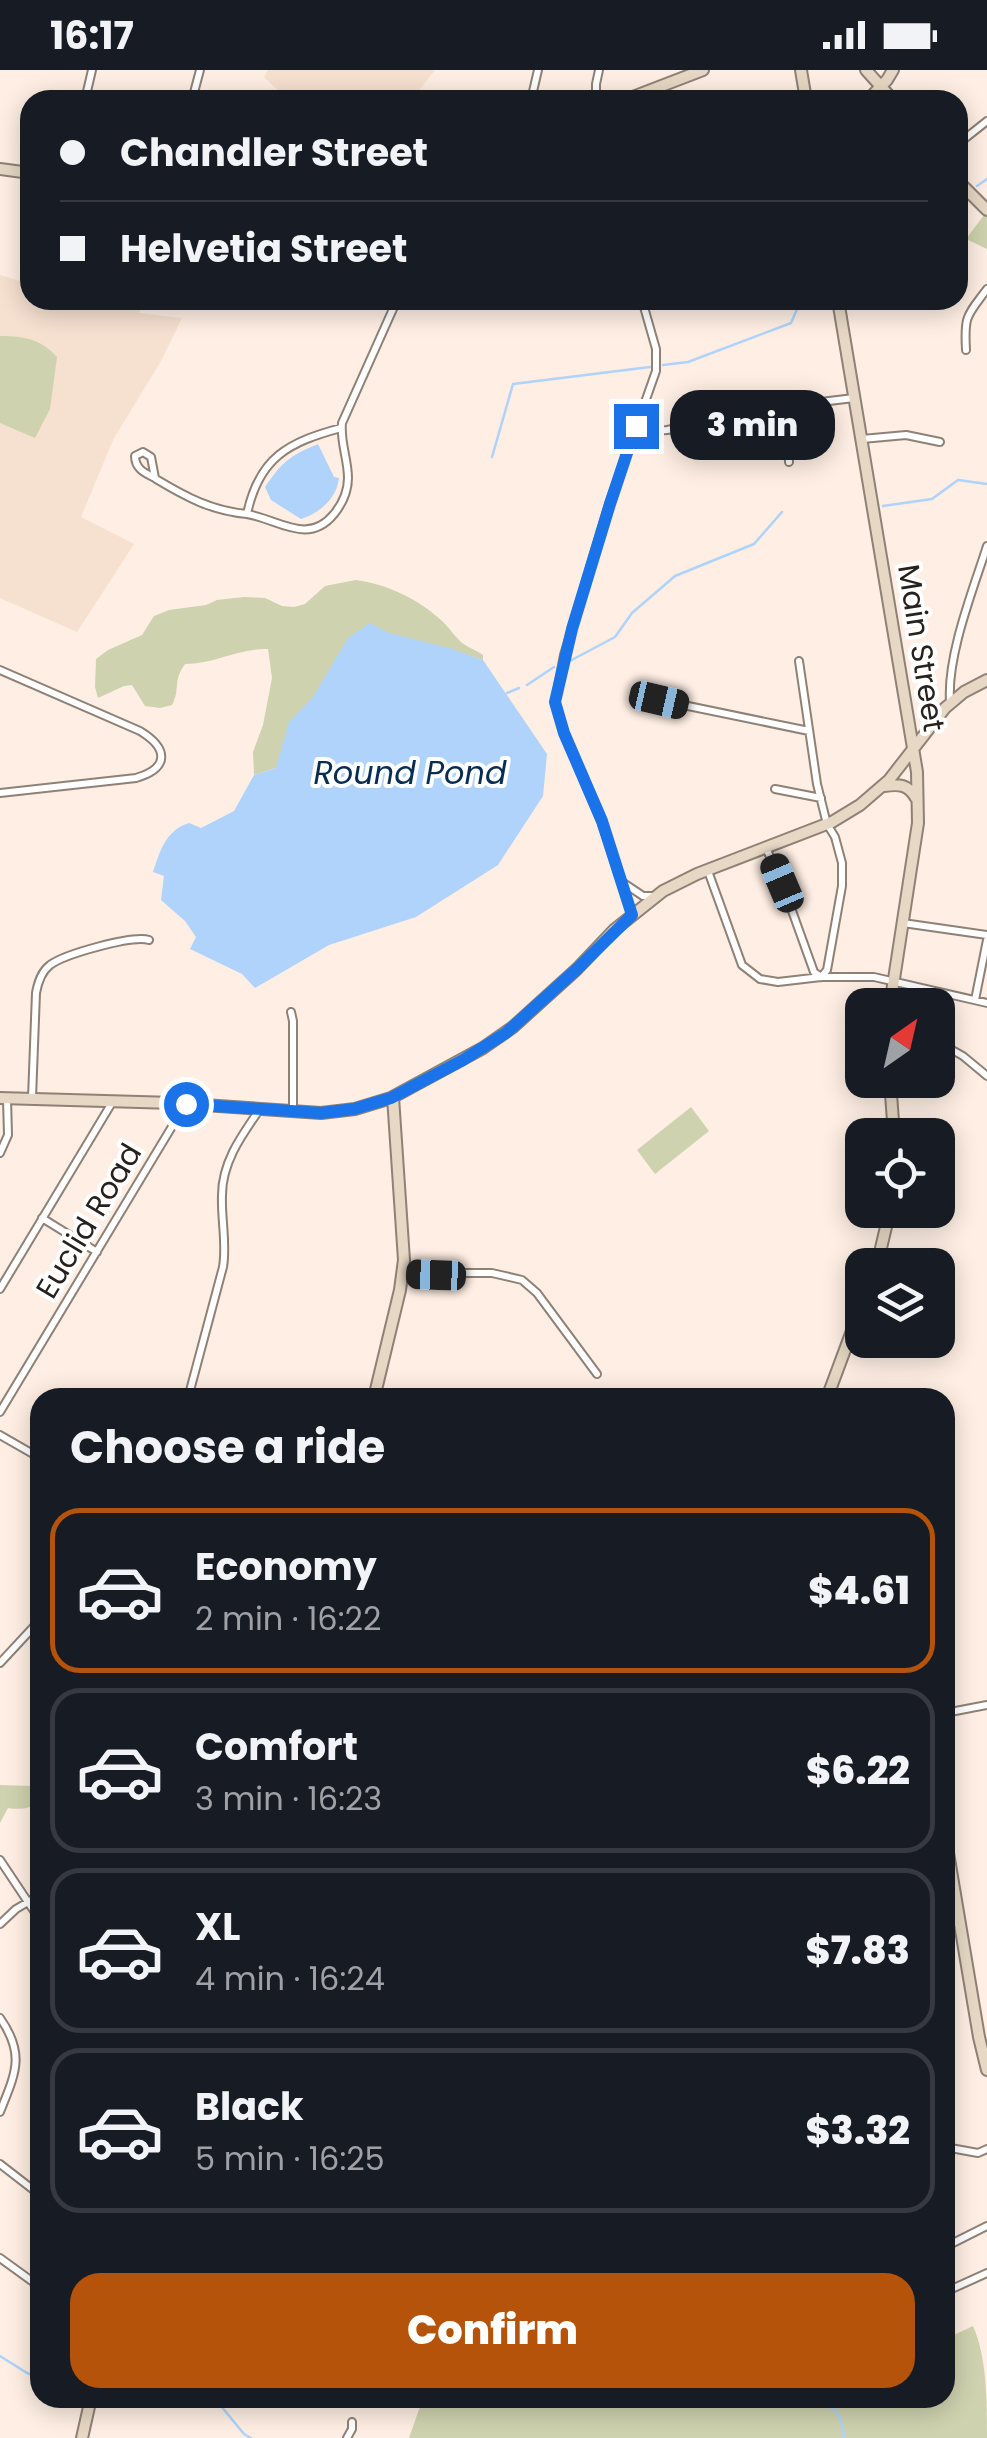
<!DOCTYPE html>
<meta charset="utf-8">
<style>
body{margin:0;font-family:Poppins,sans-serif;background:#20242c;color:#f1f3f6;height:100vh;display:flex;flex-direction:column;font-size:38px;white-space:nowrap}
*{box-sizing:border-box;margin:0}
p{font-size:32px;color:#9ea1a6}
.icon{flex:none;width:55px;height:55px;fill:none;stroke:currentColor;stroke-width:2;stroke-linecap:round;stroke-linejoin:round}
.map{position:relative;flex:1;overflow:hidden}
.details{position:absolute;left:30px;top:1318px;width:925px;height:1020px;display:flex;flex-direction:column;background:#171b24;border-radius:30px;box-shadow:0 5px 25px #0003}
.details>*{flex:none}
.guide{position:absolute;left:20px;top:20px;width:948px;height:220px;border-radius:30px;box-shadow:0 5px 25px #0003;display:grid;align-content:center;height:220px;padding:0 40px;background:#171b24}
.needle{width:65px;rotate:34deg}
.buttons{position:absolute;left:845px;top:918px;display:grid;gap:20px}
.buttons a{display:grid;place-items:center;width:110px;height:110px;border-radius:20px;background:#171b24;box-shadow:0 5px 25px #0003;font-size:50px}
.end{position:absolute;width:45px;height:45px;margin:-22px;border:12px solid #1a73e8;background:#fff;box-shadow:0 0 0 5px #fff}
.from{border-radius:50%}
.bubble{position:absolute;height:70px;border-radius:30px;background:#171b24;box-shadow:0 5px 25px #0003;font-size:32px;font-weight:800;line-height:70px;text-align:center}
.car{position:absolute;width:30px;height:60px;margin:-30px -15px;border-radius:12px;box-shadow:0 0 8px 2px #0007;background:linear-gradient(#222 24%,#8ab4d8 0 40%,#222 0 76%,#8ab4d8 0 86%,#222 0)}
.guide b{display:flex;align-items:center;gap:35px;height:95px;font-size:38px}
.guide b+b{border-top:2px solid #363941}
.guide i{width:25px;height:25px;background:#f1f3f6}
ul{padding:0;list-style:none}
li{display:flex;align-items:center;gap:30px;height:165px;margin:0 20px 15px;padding:0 20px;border:5px solid #363941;border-radius:30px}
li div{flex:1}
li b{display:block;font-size:38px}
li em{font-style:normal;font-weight:800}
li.on{border-color:#b45309}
li>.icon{width:90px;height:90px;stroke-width:1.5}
h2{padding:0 40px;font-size:45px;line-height:120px}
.action{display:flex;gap:20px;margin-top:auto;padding:20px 40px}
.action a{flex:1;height:115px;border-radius:30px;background:#b45309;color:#fff;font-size:40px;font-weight:800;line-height:115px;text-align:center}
.status{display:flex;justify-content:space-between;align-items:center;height:70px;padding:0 50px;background:#171b24;direction:ltr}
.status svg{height:28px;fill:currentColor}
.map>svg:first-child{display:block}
.built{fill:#f6e0d0}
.green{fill:#ced2ae}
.water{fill:#afd3fb}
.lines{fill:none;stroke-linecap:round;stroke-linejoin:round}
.stream{stroke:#afd3fb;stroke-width:2.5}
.street-casing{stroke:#8e8176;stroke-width:10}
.secondary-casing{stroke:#8e8176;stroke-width:14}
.street{stroke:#fff;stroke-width:6}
.secondary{stroke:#e6d8c4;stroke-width:10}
.route{stroke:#1a73e8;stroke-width:12}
.labels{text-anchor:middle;stroke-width:8;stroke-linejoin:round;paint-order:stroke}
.street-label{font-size:30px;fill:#27211d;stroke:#fff}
.water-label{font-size:32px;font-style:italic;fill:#072d52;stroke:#fff}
</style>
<div class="status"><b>16:17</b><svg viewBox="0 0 49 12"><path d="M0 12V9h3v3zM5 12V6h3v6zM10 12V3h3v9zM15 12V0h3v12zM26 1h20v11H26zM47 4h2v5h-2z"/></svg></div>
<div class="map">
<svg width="987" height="2368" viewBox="0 0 987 2368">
<rect width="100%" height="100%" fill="#feeee3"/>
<path class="built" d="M268,0H435L420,19L427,30H288L264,7Z
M0,205L30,214V230H143L139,243L182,248L161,291L113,370L81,447L134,474L77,562L0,528Z"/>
<path class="green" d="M984,145L987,147V179L966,169Z
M0,266C24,266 41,269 57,287L50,339L35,368L0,353Z
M356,510C387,514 418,529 441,550C449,557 455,567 462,573C469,578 476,580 483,585V590L449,579L276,698L254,705L253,682L263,655L272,608L268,579C239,578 215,594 185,594C172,612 181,618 172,635L160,638L145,636L132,615L124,616L98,628L95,617L96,589L108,580L142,565L154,546L169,540L206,535L217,530L244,527L265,528L282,536L294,537L305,534L325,516Z
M691,1037L709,1061L655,1104L637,1080Z
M40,1705V1730C31,1739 21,1740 8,1738L0,1753V1715L32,1716Z
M973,2256C987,2287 987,2332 987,2368H409L423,2328H945V2269Z"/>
<path class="water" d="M318,374L334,407L339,408C337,428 320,443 301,449L271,430L265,417C282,392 289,386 318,374Z
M370,553L389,563L449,578L483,590L547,684L543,726L498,795L416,847L329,875L255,918L242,904L190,879L196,867L185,851L161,830L164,806L153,802C160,781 166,760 189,753L201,758L234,741L254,705L276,698L289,652L313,627L348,568Z"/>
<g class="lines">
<path class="stream" d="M977,116L987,109
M958,128L961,126
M663,295L688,292L791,253L801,230
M492,387L513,314L650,297
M883,436L932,429L958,410L987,414
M568,592L615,567L632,543L675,506L754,474L782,442
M527,615L554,597
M507,623L519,618
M0,2286L27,2303L40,2308
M185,2328L199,2334L216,2330L244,2364L251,2368
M801,2328L811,2336C839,2334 840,2343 844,2368
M104,2329L121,2334L152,2328"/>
<defs>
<path id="street" d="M85,30L92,0
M192,30L200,0
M531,30L538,0
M596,30V14L599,0
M958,74L987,51
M966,280C964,245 967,246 987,219
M789,337L787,356L789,392
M341,358C289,372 259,387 247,444C278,449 308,476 334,444C343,433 348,421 348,408C348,389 340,372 342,353L397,230
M634,363L667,360L804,334L854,328
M862,369L906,365L940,372
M143,382L151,387L155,408C145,403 135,399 135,386Z
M156,409C186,427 212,441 247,444
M0,600L140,661C168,678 170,698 136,708L0,723
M659,630L647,636L639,628L643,620L647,619L655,622L659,630L809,661
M950,631C947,585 973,520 987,476
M775,719L821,728
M766,778L782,813L814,902L821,907L827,900L842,816V793L835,767L827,754L817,714L799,591
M708,801L742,895L760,909L778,912L821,907H874L987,933
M622,812L643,826H655
M632,845L601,751L564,663L555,632L564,585L609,434L656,301V279L642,230
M903,853L987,865
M975,930L987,870
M291,942L293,951V1041
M938,972L963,986L987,1006
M32,1028L36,923C38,912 41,902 50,895C65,884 132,865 149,870
M0,1083L8,1065L7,1029
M42,1148L97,1182
M403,1203H492L522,1210L537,1223L597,1304
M0,1219L113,1031
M188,1328L223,1197C227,1173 221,1150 222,1125C222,1092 242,1065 260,1039
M0,1342L185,1035
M0,1365L40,1388
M0,1593L40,1550
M945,1643L987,1635
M0,1790L40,1850
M0,1854L16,1839L40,1825
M0,1948C26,1985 15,2004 0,2042
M945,2077L978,2083L987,2079
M0,2094L40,2125
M34,2121L40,2112
M945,2177L987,2156
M0,2188L40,2217
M945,2222L987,2203
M347,2368L352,2359V2352"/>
<path id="secondary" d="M801,0L806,30
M866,0L893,30
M625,30L703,0
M868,30L887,10L893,0
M0,99L30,103
M958,111L987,140
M838,230L917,702L918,753L890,935
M884,716C899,714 908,714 916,728
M890,1010L894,1065
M0,1028L174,1033L321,1043L355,1039L391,1028L483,978L513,957L577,899L614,860L663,821L697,804L832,752L860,735L889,710L945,638L964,622L987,610
M877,1195L890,1140
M374,1328L400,1220L404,1190L393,1027
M827,1328L862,1234
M945,1765L979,1967L987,2000
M82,2368L91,2328"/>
</defs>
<use href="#street" class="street-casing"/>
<use href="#secondary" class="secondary-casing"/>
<use href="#street" class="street"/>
<use href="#secondary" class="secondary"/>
</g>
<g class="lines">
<path class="route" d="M186,1034L321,1043L354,1039L391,1028L463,990L506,963L577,899L632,845L602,751L564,663L555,632L572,559L610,434L636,356"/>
</g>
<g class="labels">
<g class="street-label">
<text transform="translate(921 578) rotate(81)" y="10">Main Street</text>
<text transform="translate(89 1151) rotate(-59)" y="10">Euclid Road</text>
</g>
<g class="water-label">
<text x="410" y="714">Round Pond</text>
</g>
</g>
</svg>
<div class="buttons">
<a><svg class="needle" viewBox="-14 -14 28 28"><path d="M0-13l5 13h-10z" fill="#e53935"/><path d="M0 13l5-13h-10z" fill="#9ea1a6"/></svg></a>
<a><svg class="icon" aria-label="locate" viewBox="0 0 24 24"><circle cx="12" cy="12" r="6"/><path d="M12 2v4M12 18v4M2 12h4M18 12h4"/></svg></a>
<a><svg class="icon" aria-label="layers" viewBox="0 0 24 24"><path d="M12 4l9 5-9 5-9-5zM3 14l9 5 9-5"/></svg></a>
</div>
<i class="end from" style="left:186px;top:1034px"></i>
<i class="end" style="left:636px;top:356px"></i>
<div class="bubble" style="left:670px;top:320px;width:165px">3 min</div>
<i class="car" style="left:659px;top:630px;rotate:103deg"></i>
<i class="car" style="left:782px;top:813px;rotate:337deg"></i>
<i class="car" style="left:436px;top:1205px;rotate:272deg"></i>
<div class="guide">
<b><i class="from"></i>Chandler Street</b>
<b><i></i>Helvetia Street</b>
</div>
<section class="details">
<h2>Choose a ride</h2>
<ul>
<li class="on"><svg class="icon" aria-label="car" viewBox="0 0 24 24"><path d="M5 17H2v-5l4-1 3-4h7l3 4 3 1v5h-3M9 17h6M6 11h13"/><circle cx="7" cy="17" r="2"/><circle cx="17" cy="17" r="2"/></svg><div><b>Economy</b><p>2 min · 16:22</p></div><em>$4.61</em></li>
<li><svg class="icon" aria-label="car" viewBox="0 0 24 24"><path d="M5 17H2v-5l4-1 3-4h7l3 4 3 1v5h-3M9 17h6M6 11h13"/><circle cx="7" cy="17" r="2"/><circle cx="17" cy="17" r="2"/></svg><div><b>Comfort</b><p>3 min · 16:23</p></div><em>$6.22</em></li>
<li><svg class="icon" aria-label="car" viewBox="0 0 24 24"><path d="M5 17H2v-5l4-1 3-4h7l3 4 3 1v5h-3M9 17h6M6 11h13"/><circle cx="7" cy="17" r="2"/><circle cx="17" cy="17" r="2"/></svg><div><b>XL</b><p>4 min · 16:24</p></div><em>$7.83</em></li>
<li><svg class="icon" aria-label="car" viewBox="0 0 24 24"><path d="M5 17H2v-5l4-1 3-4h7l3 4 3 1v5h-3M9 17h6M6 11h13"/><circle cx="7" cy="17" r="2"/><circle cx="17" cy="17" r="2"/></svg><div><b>Black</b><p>5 min · 16:25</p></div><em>$3.32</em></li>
</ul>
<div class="action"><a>Confirm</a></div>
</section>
</div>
